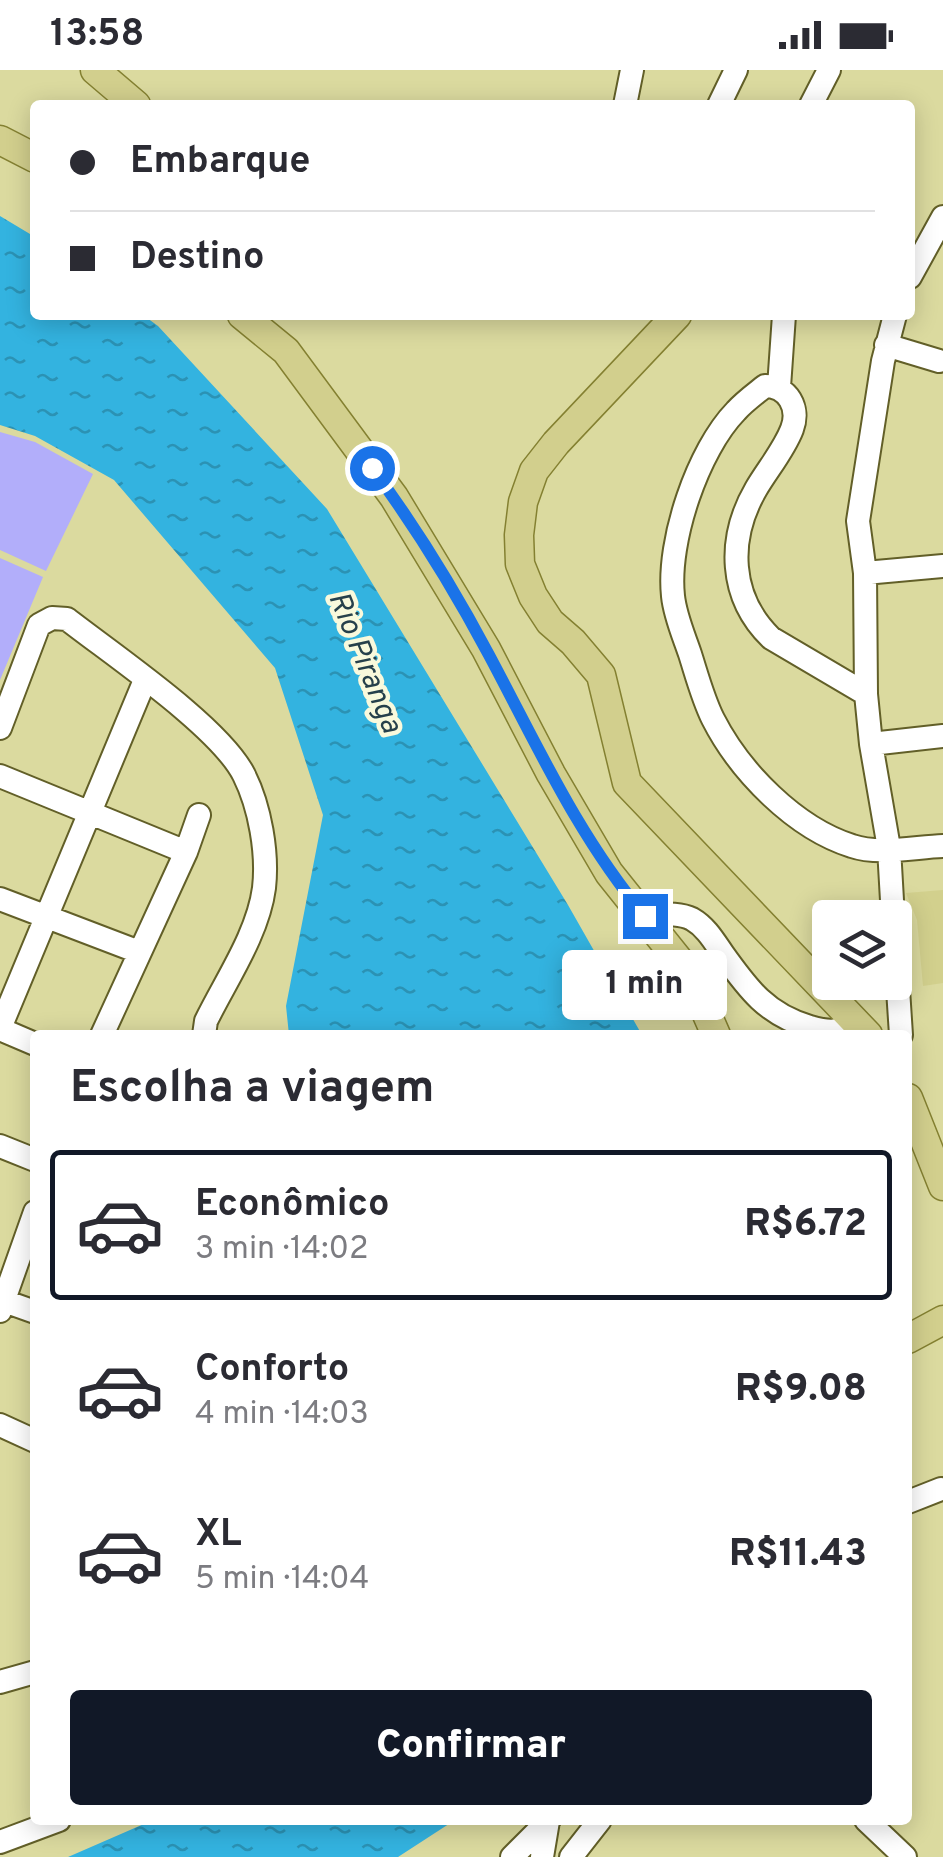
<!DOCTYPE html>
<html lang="pt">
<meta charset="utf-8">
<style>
body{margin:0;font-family:Overpass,sans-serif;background:#f7f7f7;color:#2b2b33;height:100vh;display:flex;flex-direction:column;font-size:38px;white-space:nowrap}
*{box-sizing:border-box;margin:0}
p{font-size:32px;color:#7c7c81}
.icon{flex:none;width:55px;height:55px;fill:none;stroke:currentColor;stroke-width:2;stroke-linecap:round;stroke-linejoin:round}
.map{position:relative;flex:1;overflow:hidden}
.sheet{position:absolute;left:30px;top:960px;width:882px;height:795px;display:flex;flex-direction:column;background:#fff;border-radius:10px;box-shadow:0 5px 25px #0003}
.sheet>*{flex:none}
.banner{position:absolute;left:30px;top:30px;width:885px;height:220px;border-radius:10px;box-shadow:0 5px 25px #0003;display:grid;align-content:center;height:220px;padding:0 40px;background:#fff}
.buttons{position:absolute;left:812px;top:830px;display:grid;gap:20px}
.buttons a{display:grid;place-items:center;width:100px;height:100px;border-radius:10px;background:#fff;box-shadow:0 5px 25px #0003;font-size:50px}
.end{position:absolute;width:45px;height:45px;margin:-22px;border:12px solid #1a73e8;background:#fff;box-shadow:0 0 0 5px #fff}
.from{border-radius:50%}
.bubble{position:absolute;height:70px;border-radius:10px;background:#fff;box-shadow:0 5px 25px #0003;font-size:32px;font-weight:800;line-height:70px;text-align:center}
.banner b{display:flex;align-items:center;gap:35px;height:95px;font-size:38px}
.banner b+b{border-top:2px solid #e1e1e2}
.banner i{width:25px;height:25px;background:#2b2b33}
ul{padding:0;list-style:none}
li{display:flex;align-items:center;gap:30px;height:150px;margin:0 20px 15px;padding:0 20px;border:5px solid transparent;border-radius:10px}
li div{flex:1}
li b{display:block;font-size:38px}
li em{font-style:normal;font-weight:800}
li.current{border-color:#111827}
li>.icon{width:90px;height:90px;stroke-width:1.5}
h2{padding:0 40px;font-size:45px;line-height:120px}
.cta{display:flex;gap:20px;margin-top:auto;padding:20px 40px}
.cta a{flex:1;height:115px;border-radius:10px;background:#111827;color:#fff;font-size:40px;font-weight:800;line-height:115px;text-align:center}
.status{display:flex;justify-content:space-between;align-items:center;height:70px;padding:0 50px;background:#fff;direction:ltr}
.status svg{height:28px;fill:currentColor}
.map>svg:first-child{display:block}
.built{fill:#d2d08d}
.grass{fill:#b2aefa}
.water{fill:url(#water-ripples)}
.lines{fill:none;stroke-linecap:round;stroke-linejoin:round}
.minor-casing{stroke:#625f28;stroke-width:26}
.major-casing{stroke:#848031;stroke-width:31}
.minor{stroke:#fff;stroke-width:22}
.major{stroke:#d2cf8d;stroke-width:28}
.route{stroke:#1a73e8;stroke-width:12}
.labels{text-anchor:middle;stroke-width:9;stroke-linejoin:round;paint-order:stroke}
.water-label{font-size:30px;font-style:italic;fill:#26404b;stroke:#f9f9dc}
</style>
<div class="status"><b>13:58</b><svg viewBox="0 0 49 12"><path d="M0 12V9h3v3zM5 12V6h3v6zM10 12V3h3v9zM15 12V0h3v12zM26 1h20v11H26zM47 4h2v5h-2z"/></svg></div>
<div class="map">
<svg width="943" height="1787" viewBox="0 0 943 1787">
<defs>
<pattern id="water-ripples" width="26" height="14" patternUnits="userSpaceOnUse" patternTransform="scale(2.5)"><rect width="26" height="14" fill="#33b3e0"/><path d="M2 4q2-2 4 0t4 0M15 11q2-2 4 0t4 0" fill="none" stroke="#2b92b4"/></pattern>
</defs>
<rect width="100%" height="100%" fill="#dbda9f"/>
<path class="built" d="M943,820V913L923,916L917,850L906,823Z"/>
<path class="grass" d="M0,362L35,372L93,404L46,501L0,480Z
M0,488L43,507L0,610Z"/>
<path class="water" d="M0,146L35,167V245H143L158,256L327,439L568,835L642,965H289L286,936L323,745L275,598L114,410L35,366L0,355Z
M153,1750H455L398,1787H68Z"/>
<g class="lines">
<defs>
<path id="minor" d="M625,35L632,0
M719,35L736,0
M811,35L829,0
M910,207L943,147
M886,275L939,291
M779,317L784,245
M865,503L943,496
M866,624L771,568C729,527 727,469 756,419C767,400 784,380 792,359C800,338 788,316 765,316C755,324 744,332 736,341C698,380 667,471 673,526C675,546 684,566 690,584C697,606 703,629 713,649C740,702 795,758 852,776C878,785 915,777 943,776
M0,658L39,555L52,548L67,549C113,585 220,657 244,705C260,737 268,783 264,818C258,864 226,910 206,951L204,965
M871,674L943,666
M0,706L186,782
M0,829L139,882
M645,845C660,845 678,842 692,849C706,857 714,871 723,884C748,919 767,945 810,957C828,962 839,964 853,950
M893,848L889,778L871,674L866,624L865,503L858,451L883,291L895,245
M895,873L901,965
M0,958L145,610
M0,959L35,974
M102,965L186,782L199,745
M0,1076L35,1090
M4,1231L35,1242
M0,1241L35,1142
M0,1355L35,1371
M908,1432L941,1419
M0,1612L35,1602
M866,1750L905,1787
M0,1772L59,1750
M512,1787L549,1750
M542,1787L548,1751
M571,1787L600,1750"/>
<path id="major" d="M95,0L136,35
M0,70L35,88
M242,245L286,281L394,427L486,579L551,704L609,803L689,903L716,965
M677,245L556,373L534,401L523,432L519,465L520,494L533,526L550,552L573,572L601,605L627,713L868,965
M908,1028L943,1116
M908,1269L943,1250"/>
</defs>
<use href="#minor" class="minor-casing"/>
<use href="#major" class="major-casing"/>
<use href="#minor" class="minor"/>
<use href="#major" class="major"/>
</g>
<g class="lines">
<path class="route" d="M372,398C415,456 455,521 489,585C537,675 579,768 645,846"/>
</g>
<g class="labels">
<g class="water-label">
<text transform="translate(366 592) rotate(68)" y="10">Rio Piranga</text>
</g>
</g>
</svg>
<div class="buttons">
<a><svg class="icon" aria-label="layers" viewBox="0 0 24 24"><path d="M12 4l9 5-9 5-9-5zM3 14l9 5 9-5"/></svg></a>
</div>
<i class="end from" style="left:372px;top:398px"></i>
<i class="end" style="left:645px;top:846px"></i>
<div class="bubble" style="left:562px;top:880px;width:165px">1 min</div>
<div class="banner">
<b><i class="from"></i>Embarque</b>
<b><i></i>Destino</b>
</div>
<section class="sheet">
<h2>Escolha a viagem</h2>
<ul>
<li class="current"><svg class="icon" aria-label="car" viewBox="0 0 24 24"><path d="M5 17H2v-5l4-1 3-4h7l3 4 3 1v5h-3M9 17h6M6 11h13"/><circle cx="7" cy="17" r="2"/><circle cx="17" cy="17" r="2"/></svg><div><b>Econômico</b><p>3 min · 14:02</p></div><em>R$6.72</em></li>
<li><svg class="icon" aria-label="car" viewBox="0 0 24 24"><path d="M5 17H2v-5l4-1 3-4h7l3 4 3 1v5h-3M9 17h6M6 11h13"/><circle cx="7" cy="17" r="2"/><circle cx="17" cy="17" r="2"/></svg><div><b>Conforto</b><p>4 min · 14:03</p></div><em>R$9.08</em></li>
<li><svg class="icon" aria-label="car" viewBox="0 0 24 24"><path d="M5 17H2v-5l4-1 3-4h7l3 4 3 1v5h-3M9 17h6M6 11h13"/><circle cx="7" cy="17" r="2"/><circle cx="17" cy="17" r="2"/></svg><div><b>XL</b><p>5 min · 14:04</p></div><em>R$11.43</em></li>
</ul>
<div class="cta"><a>Confirmar</a></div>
</section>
</div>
